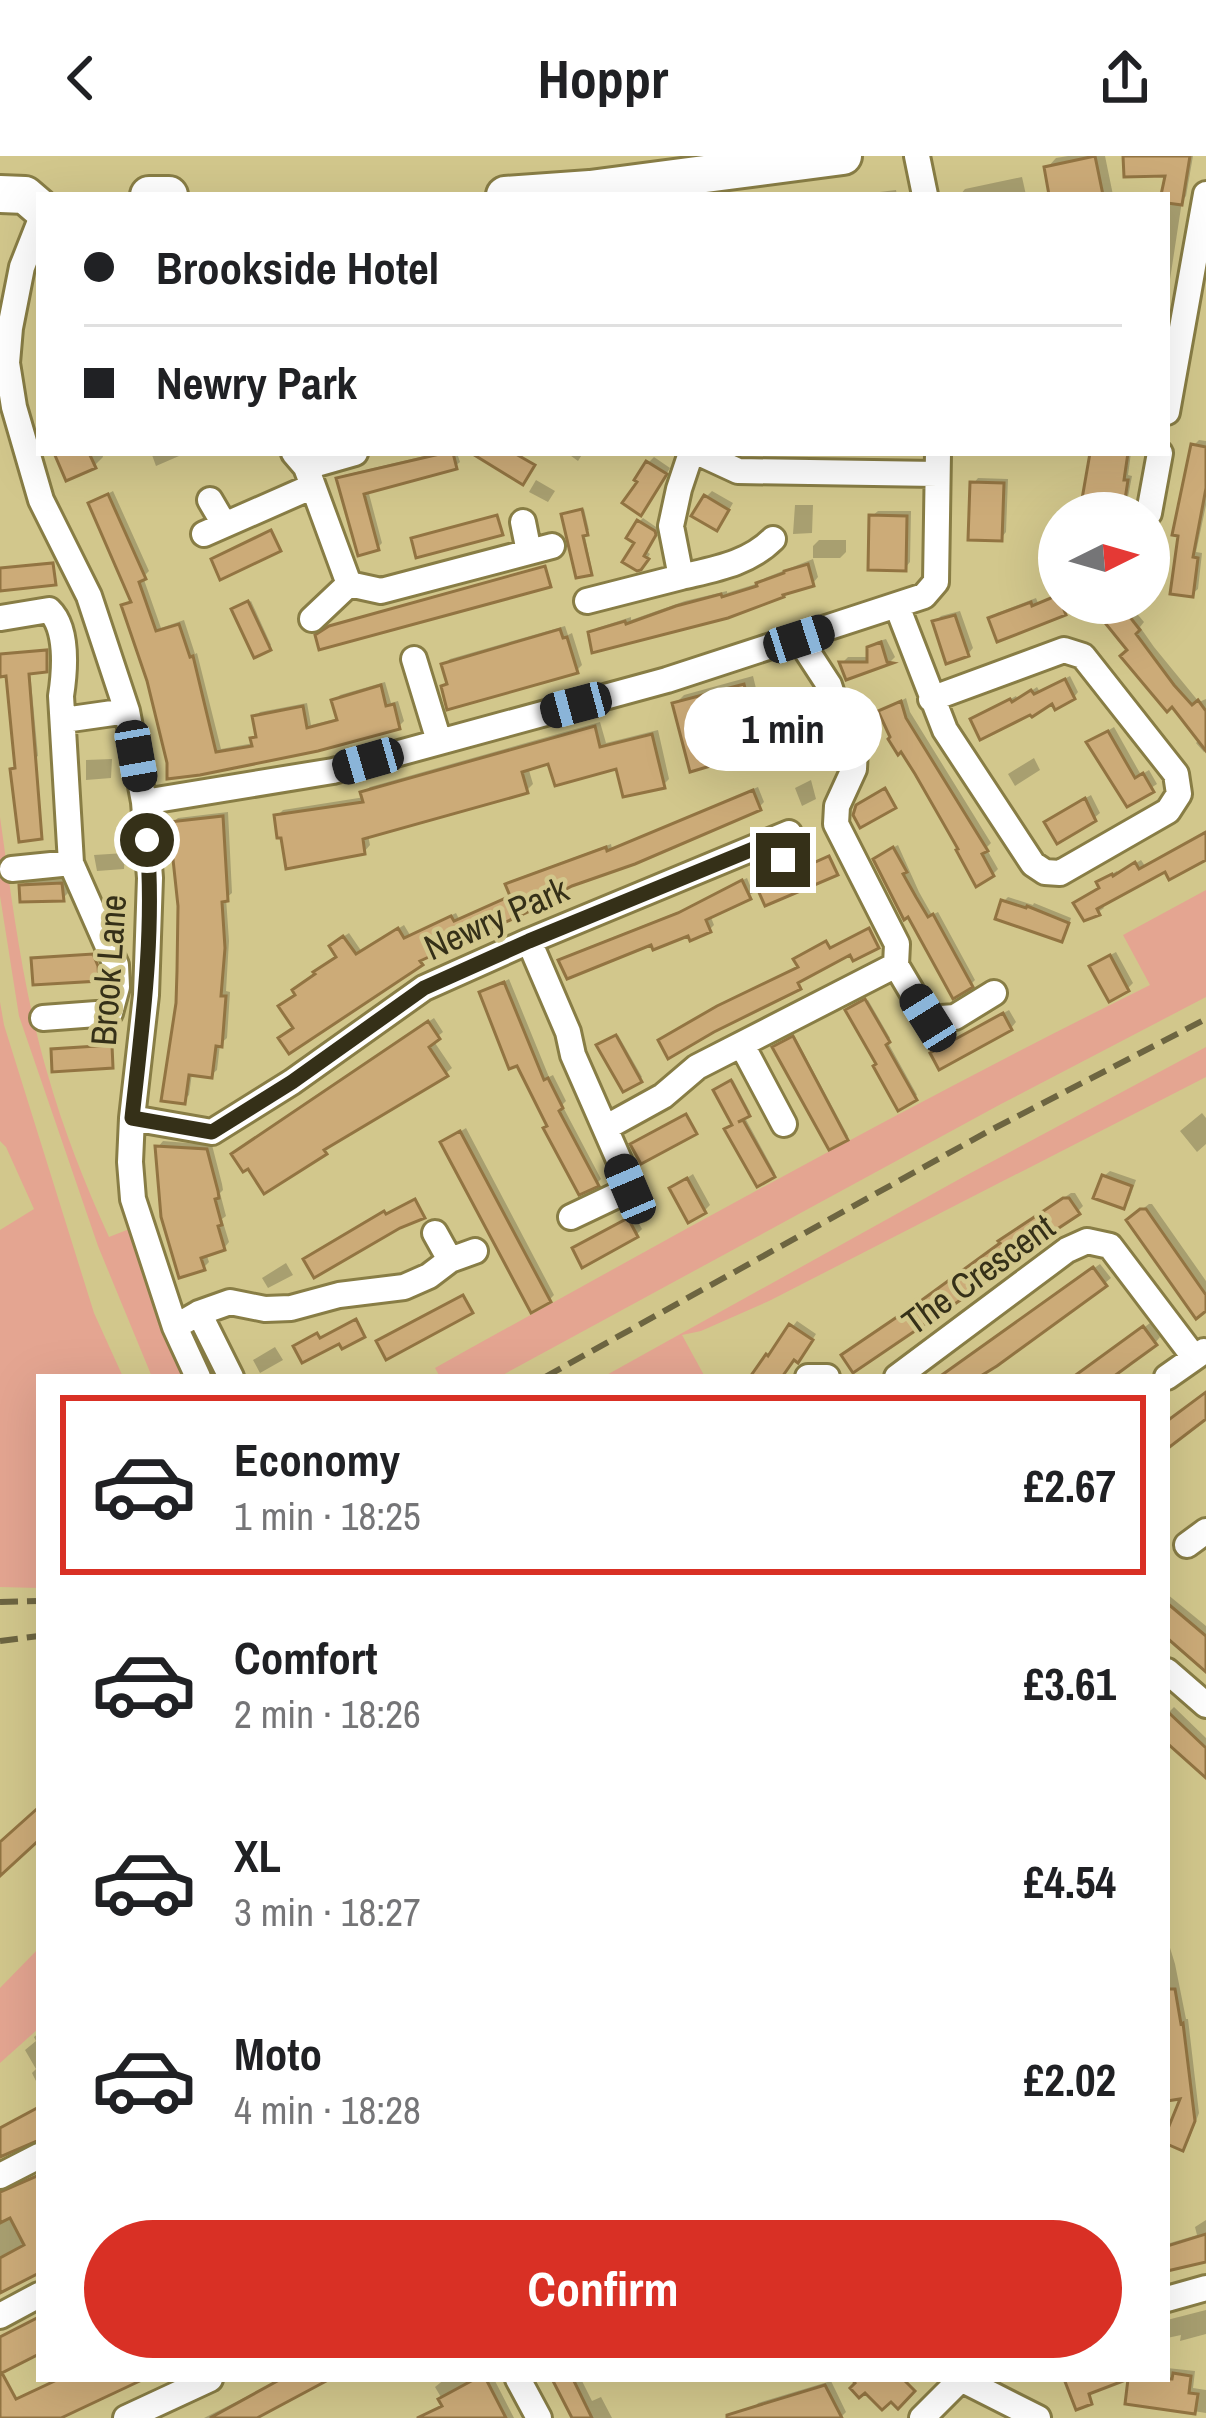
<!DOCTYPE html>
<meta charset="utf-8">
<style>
body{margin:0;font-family:"Archivo Narrow",sans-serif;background:#f6f6f6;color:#202124;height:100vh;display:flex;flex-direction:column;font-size:45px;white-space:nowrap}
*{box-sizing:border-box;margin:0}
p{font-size:39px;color:#757577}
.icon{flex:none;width:66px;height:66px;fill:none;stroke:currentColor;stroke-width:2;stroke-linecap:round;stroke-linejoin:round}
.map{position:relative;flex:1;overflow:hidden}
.panel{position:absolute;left:36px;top:1218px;width:1134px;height:1008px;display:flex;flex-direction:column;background:#fff;border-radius:0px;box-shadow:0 12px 48px #0002}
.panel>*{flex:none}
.top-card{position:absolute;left:36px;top:36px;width:1134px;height:264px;border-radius:0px;box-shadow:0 12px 48px #0002;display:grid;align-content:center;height:264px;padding:0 48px;background:#fff}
.needle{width:78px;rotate:85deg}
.controls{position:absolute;left:1038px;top:336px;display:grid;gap:24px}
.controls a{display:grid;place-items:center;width:132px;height:132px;border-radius:50%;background:#fff;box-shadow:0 12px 48px #0002;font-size:60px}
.end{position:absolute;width:54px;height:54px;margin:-27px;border:15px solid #353018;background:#fff;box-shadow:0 0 0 6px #fff}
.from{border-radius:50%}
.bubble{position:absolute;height:84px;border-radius:42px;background:#fff;box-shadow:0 12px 48px #0002;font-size:39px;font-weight:800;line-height:84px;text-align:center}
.car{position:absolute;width:36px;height:72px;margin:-36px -18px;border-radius:15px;box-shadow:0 0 9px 3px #0007;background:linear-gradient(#222 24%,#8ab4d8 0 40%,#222 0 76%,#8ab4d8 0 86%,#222 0)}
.top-card b{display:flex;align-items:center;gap:42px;height:114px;font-size:45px}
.top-card b+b{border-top:3px solid #e0e0e0}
.top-card i{width:30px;height:30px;background:#202124}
ul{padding:21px 0 0;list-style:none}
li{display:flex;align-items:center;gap:36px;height:180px;margin:0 24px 18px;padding:0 24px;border:6px solid transparent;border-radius:0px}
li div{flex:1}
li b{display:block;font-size:45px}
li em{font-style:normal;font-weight:800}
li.on{border-color:#d93025}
li>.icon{width:108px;height:108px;stroke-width:1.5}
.button{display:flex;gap:24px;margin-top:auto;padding:24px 48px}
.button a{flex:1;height:138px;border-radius:72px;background:#d93025;color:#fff;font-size:48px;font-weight:800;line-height:138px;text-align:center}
header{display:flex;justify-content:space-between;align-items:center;height:156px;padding:0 48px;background:#fff;font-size:54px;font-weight:800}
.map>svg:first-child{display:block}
.green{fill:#e4a591}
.shadow{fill:#0003}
.building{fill:#ccab78;stroke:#927442;stroke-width:3}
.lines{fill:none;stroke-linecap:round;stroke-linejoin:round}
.minor-casing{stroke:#887d45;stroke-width:30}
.highway-casing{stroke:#887d45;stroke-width:42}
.minor{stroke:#fff;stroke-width:24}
.highway{stroke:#fff;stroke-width:36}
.rail{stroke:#6d6541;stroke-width:6;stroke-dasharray:18 9;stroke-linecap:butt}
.route{stroke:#353018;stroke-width:15}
.labels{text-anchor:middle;stroke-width:9;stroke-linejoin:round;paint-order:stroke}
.street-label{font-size:36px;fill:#353018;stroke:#d2c78c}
</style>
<header><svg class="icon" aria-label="back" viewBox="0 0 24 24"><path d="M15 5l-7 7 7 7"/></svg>Hoppr<svg class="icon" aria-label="share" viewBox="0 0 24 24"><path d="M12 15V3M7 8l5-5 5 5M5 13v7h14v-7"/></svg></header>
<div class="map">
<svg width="1206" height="2262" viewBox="0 0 1206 2262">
<rect width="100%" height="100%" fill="#d2c78c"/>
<path class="green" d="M0,661C12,746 23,834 47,916C63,973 85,1028 109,1081L132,1072L189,1221H152L98,1090L19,860L0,740Z
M1206,734V841L1001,948L499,1221H440L435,1212C671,1081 908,949 1150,829L1123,779Z
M0,846L4,869L94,1157L123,1221H39V1432L0,1431V1074L34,1053L6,991L0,985Z
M1206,891V921L769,1145L701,1175L682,1179L705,1221H603L965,1020Z
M39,1792V1872L0,1907V1832Z"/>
<path class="shadow" d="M1068,0H1105L1113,39H1052L1047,12L1056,2Z
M1126,0H1193L1186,40L1182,45L1167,143V39H1164L1168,17Z
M1022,21L1026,39H960L965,33Z
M896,34L897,39H855Z
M1199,284L1206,285V349L1196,396L1202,397L1198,433L1192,438L1194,289Z
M57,297H102L103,301L94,310Z
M154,297H186L156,310L152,299Z
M437,297H457L460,306L455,310L368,334L382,387L377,392L340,323L344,319Z
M567,297H583L578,305Z
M1089,297H1131L1128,319L1132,320L1128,341L1121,347L1119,357H1083L1092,301L1088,300Z
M654,301L670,312L646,351L648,307Z
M978,322L1008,323L1006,376L1001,382L973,328Z
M536,324L555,335L548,346L529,336Z
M113,335L149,415L143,421L161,472L184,464L195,498L197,497L221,593L254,587V583L258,578L255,561L260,556L307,547L311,569L339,562L335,545L340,539L385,526L391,547L398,545L404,565L399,570L199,616L149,524L124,450L134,444L91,347Z
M712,335L733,347L722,366L706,341Z
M795,349H813L812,377L793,378Z
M584,353L589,374L584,376L592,414L590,416L564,359Z
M878,355H911L910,406L905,412L872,360Z
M643,362L659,373L646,395L650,398L645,406L638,386L639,366Z
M819,384H846V396L840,402H813V390Z
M813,403L818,421L813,427L591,477L597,472L631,461V464L685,445L727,435V437L759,427L765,422Z
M1059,438V447H1068L1070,451L1065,457L991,463L997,457L1036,442L1038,447Z
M251,445L271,489L269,491L237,452Z
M1094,447H1128L1144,466L1140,471L1154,491L1199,546L1206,543V594L1204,596L1196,587L1200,583Z
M960,455L973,492L968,498L935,466L941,460Z
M565,470L568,479L572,477L582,509L576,515L449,526L444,508L450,503Z
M886,483L895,501L891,505L848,521L843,506L848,501H870V492L876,486Z
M48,493V511L30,515L38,600L35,602L41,680L16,612L9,517L0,518V498Z
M753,520L761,553L824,531L834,563L825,572L794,552L802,574L793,583L675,548L684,539Z
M1070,520L1078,536L1074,541L973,564L1016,540L1018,544L1037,531L1040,536Z
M906,542L910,556L991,687L986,692L998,713L993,718L882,556Z
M600,566L606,587L658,574L669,623L663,629L619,610L550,604L528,611L533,628L527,634L368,679L370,689L364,696L277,660L283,654L365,641L363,637L370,631Z
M1114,571L1141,619L1149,614L1157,628L1128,647L1090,586Z
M1034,602L1040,614L1015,630L1008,618Z
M112,603L111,622L86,624V604Z
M811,624L816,643L802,650L795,632Z
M758,631L764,646L759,651L570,727L540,748L426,802L296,872L298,838L339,800L337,785L349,777L362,796L404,769L410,779L456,757L459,763L513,739L508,729L513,724L611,688L612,693Z
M1091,639L1100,657L1094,662L1053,661Z
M228,656L232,737L226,742L229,785L226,835L230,836L227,882L220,888L217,914L211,919L192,917L189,939L183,945L181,750L172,667L178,662Z
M1206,677L1166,712L1101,748L1104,752L1089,762L1102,731L1100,727L1105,722L1117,715L1118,718L1141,704L1145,710Z
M898,689L919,736L932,759L938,756L975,824L971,828L880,699Z
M125,697L124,713L97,715L94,699Z
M747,722L753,737L710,759L714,769L710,773L562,804L566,800L685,753Z
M67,723L69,736L63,742L22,730L28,724Z
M1008,741L1033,749L1034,747L1071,762L1066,778L1061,783L1004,745Z
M1116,796L1133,827L1127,833L1098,806Z
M509,823L549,921L553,919L566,945L562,949L601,1023L597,1027L483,837Z
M868,844L890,882L887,885L917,939L899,951L851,852Z
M1009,854L1016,866L1011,872L934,897Z
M434,862L443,876L433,884L452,912L446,917L328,987L330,990L325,996L241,993Z
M618,879L642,921L640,923L602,888Z
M795,881L848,980L846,982L778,890Z
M733,924L750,956L744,960L775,1017L773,1019L735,969L719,932Z
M1202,957L1206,962V988L1197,996L1180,975Z
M466,972L554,1139L549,1144L444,986Z
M163,985L212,989L222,1028L223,1034L220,1037L226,1060L222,1063L229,1086L224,1092L206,1097L209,1106L203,1112L158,991Z
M1110,1015L1136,1024L1129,1044L1123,1050L1104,1020Z
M693,1018L710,1049L704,1055L672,1032Z
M1071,1037H1075L1083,1050L1078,1055L995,1114L931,1140L1004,1087L1008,1080Z
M1149,1048H1152L1206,1125V1152L1135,1059Z
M634,1059L642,1073L636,1079L581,1088Z
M286,1107L293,1119L268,1132L262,1122Z
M1100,1108L1111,1122L1105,1127L975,1221H943Z
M797,1165L816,1178L803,1198L795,1201L781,1221H753Z
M1150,1167L1160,1181L1155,1187L1108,1221H1079Z
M275,1191L283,1204L260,1217L253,1204Z
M1167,1438L1206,1470V1510L1167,1477Z
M1174,1551L1206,1582V1618L1167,1582V1558Z
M1167,1782L1175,1808L1186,1863H1188L1199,1957L1188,1986L1182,1991L1167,1985L1184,1940L1167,1914Z
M39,1877V1931L32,1917L36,1913L25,1894L36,1885L34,1881Z
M39,2018V2112L0,2133V2030L8,2032Z
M1206,2064V2102L1167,2112V2076L1170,2087L1197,2079L1195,2071Z
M1206,2154V2178L1180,2185L1181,2179L1167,2182V2164Z
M1167,2212L1195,2215L1193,2232L1206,2234V2257L1128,2245L1141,2223H1167Z
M282,2223H323L249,2262H204Z
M445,2223H494L514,2262H416L445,2248L435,2231Z
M555,2223H581L592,2245L601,2241L612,2262H576Z
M831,2225L846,2256L840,2262H756L753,2253L758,2247Z"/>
<path class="building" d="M1095,0L1103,39H1049L1044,11Z
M1123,0H1190L1182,49L1167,47V39H1161L1165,20L1124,21Z
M1191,288L1206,291V332L1193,401L1198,402L1193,441L1170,438L1178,380L1172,379Z
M54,297H89L96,312L66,325Z
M444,297H453L457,313L364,338L379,394L358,400L336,322Z
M471,297H514L535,309L523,329Z
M1090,297H1128L1124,324H1128L1124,350L1082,343Z
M646,305L667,318L641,360L622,347L637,326L634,324Z
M970,326L1004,327L1002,385L968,384Z
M108,338L146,423L139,426L156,475L179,468L190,501L193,500L216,596L252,590L250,582L256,581L252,560L303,550L307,572L337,564L331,544L381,529L386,550L394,548L400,573L318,595L200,619L167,623V607L147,525L121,449L131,446L88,347Z
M704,339L729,354L717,375L691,360Z
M582,353L588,379L583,380L592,419L576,422L561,358Z
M497,359L503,379L416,402L411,382Z
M869,359L907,360L906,415L868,414Z
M637,364L655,375L656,379L644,400L649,403L641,414L637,415L622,406L634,387L626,382Z
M271,374L281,395L220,424L211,403Z
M53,407L56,429L0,435V412Z
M808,408L814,430L783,439L784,441L728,462L592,497L588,476L625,465L626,468L676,450L721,438L722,441L757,430L756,427L784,417V415Z
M545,410L551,431L319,494L315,479L329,470Z
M1058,439L1066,459L997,486L988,462L1031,446L1032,450Z
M248,445L271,494L254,502L231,453Z
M1089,447H1119L1140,474L1136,478L1174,529L1192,549L1198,544L1206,555V595L1172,551L1167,556L1120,500L1127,494Z
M955,459L969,500L946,508L932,465Z
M560,473L563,482L567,481L578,517L447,554L441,530L447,528L441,508Z
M881,486L887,506L893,507L846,524L839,506H867V491Z
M47,494V516L29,518L42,683L19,686L10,613L15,612L12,582L6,520L0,521V498Z
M1065,523L1075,543L1055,554L1052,548L1032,561L1030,559L980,584L970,563L1010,543L1012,546L1031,534L1034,538Z
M744,528L752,560L815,539L826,574L810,580L801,562L788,567L795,585L690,616L672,547Z
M901,545L906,562L988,695L982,698L994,720L976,731L956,694L958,693L915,618L901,596L898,599L888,583L890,581L878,555Z
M595,570L600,591L652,578L665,632L623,641L616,613L555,630L548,608L522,616L528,637L363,683L365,698L286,713L281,682H277L274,659L363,646L360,636Z
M1108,575L1135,622L1143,617L1154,636L1127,651L1086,586Z
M885,632L896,652L860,672L853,659L856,649Z
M753,634L761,654L635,708L572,730L540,747L541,750L420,805L423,809L289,898L278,882L293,872L278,850L295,839L292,834L315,818L313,816L336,801L329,790L343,780L356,798L398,772L404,782L451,760L454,765L510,740L505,728L606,691L607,695Z
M1085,642L1096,665L1057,688L1044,666Z
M223,660L228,745L222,746L225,792L221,840H226L222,891L216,890L212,922L189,919L185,948L161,945L176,847L177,815L178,750L169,666Z
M1206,676V704L1169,724L1165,716L1097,753L1100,759L1084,765L1073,747L1099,732L1096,726L1112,718L1113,720L1135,706L1139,713Z
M893,691L907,716L903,718L916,741L928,761L933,758L973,831L953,843L908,761L904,764L873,703Z
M829,700L838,719L765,750L757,732Z
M742,724L751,743L706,764L711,776L690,785L688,780L653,794L651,789L567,823L558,804L678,757Z
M62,727L64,745L20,746L19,729Z
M1001,744L1026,752L1027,750L1069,767L1062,786L995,763Z
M869,772L879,792L853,805L850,799L798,827L801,833L714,876L668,903L658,884L717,850L798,811L793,803L826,785L830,792Z
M93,798L98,810L99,825L33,829L31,802Z
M1110,799L1129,835L1109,846L1089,810Z
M504,826L544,924L548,922L563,952L559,955L599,1030L579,1039L543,972L547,970L517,910L509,913L486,854L479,836Z
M865,843L890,886L886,889L917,944L898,955L873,910L876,908L845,854Z
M1003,857L1012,874L939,914L930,897Z
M428,865L440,883L429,891L448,920L324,994L327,998L264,1038L248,1013L243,1016L231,998Z
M616,879L642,926L623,936L596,889Z
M793,880L848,984L829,994L772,891Z
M112,889L113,912L52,916L51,893Z
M731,924L750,960L738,966L743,964L775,1021L757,1031L724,973L732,969L713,934Z
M686,958L697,978L641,1008L630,988Z
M460,975L551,1146L531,1157L440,986Z
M155,990L207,993L218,1035L219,1042L215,1043L222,1069L218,1070L225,1094L201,1102L205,1114L179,1122L161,1061Z
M1102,1019L1132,1030L1124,1053L1093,1042Z
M687,1022L706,1057L688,1067L669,1032Z
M1063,1042H1069L1080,1058L995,1114L997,1117L962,1143L853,1217L841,1199L922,1144L1000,1087L998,1085Z
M415,1043L425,1062L400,1072L314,1122L303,1103L384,1055L386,1058Z
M1140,1053H1146L1206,1139V1155L1196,1163L1126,1064Z
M628,1062L638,1081L582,1112L572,1092Z
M1093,1111L1107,1130L997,1210L979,1221H939Z
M463,1139L473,1157L386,1204L376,1185Z
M356,1163L365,1181L342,1193L339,1188L302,1207L293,1190L317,1177L320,1182Z
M789,1168L813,1184L798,1207L794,1204L782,1221H750L766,1198L768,1200Z
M1143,1170L1157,1189L1132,1207L1113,1221H1073Z
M1206,1236V1263L1167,1293V1265Z
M1167,1447L1206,1480V1516L1167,1482Z
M1167,1555L1206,1592V1622L1167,1587Z
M39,1651V1684L0,1720V1686Z
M1167,1833H1175L1181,1868L1183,1867L1195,1965L1183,1995L1167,1988V1975L1180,1943L1167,1945Z
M39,1951V1984L0,2001V1972Z
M39,2019V2117L0,2137V2102L24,2089L10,2062L0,2067V2036Z
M1206,2078V2106L1167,2115V2090Z
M39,2161V2198L2,2217L16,2243L59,2223H144L61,2262H0V2181Z
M1173,2217L1191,2220L1189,2237L1198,2238L1195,2258L1125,2248L1128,2223H1172Z
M281,2223H330L257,2262H210Z
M475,2223H486L506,2262H417L442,2250L438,2243Z
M552,2223H573L592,2262H572Z
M852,2223H903L915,2235L898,2253L891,2246L882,2254L865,2237L859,2242L850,2232L855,2227Z
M1064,2223H1125L1126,2224L1089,2238L1092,2248L1076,2254Z
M825,2229L842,2262H727V2259Z"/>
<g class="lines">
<defs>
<path id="minor" d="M917,0L925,39
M39,68L22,111L10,172L7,207L14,251L41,344L89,440L127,555L144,646L150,722L146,839L132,962L130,1006L133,1043L175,1171L198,1221
M1167,256L1206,38
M294,297L306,311L349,428L381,435L552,390
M699,297L738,315L937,318
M306,311L355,297
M210,344L224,368
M1149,357L1160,297
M523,366L529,396
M204,378L311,331
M681,421C714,413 748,408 773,383
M587,445L681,421L671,370L679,333L691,297
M897,450L945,574L1033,708L1045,716L1060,717L1168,655L1179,638L1176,618L1083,500L1064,494L931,543
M1,462L49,454C68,472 65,514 61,540L71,707L116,809L117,831L110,857L43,862
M312,463L349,428
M414,503L439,585
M64,564L127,555
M144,646L333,615L667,524L924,440L936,426L938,297
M12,713L71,707
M529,785L568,876L573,899L605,972L663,940L697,911L896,809L897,788L836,668L837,650L854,613L855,592L844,575L829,529L799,483
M896,809L928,863L955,861L994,837
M742,889L784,968
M132,962L212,976L292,926L424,832L529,785L789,677
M605,972L640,1052
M571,1061L630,1033
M435,1077L450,1104
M199,1157L231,1221
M175,1171L199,1157L230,1146L265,1153L291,1152L339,1139L404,1131L429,1120L450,1104L475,1095
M808,1221H827
M897,1221L1067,1094L1087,1085L1110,1090L1194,1201
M1167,1221L1204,1195
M1187,1389L1206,1375
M1167,1515L1206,1549
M0,2020L39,2000
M1167,2143L1206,2132
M0,2160L39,2139
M518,2223L539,2262
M961,2223L1038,2262
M126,2262L210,2223
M922,2262L961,2223"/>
<path id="highway" d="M0,38L25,39L39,51
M149,39H169
M505,39L590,33L843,0"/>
</defs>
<use href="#minor" class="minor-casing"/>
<use href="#highway" class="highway-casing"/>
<use href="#minor" class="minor"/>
<use href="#highway" class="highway"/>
<path class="rail" d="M545,1221L987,976L1206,863
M0,1446L39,1445
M0,1485L39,1480"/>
</g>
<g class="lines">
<path class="route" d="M147,684C155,777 142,870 132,962L212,976L292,926L424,832L529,785L775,684L783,704"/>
</g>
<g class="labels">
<g class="street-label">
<text transform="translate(496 762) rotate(-24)" y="13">Newry Park</text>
<text transform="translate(108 814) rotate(-86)" y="13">Brook Lane</text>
<text transform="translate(978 1118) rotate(-36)" y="13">The Crescent</text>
</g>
</g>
</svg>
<div class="controls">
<a><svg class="needle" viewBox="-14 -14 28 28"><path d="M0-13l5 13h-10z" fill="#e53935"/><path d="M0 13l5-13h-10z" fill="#757577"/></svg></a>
</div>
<i class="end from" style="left:147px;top:684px"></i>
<i class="end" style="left:783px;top:704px"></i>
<div class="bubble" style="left:684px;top:531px;width:198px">1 min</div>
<i class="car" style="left:799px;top:483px;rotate:72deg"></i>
<i class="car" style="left:576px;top:549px;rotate:255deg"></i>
<i class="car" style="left:136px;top:600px;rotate:170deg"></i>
<i class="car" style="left:368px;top:605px;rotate:254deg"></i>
<i class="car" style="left:928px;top:862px;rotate:328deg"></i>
<i class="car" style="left:630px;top:1033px;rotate:337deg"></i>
<div class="top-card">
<b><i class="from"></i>Brookside Hotel</b>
<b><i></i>Newry Park</b>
</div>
<section class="panel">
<ul>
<li class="on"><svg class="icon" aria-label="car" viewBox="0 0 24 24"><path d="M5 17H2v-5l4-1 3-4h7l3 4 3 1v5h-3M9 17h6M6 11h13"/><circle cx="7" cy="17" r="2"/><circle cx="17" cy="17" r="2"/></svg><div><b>Economy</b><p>1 min · 18:25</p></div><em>£2.67</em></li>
<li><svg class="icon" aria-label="car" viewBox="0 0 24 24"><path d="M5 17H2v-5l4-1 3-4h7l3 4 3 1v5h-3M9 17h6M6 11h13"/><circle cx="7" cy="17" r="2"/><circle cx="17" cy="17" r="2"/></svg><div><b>Comfort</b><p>2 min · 18:26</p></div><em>£3.61</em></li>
<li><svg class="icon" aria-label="car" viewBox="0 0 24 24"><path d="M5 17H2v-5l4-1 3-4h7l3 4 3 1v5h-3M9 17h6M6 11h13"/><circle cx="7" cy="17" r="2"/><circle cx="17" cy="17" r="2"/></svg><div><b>XL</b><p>3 min · 18:27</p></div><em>£4.54</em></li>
<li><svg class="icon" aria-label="car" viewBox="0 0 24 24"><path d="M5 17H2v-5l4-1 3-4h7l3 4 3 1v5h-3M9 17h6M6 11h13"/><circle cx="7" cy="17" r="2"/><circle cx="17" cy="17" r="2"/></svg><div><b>Moto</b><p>4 min · 18:28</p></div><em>£2.02</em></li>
</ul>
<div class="button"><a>Confirm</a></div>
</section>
</div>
